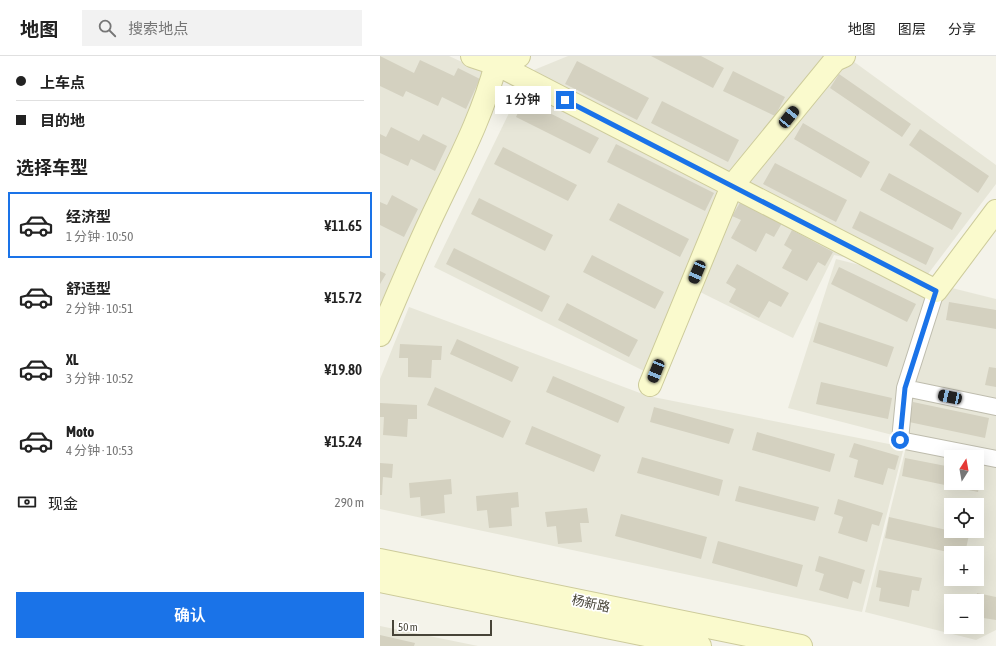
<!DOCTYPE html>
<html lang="zh">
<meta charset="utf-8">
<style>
body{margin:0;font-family:"Asap Condensed","Noto Sans SC",sans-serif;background:#f2f2f2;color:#222;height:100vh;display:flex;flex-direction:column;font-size:15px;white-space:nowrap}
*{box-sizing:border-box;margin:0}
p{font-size:13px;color:#767676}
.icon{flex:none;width:22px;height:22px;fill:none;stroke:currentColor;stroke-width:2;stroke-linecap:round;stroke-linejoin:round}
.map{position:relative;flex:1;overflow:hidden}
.drawer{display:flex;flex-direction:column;background:#fff;width:380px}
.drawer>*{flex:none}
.banner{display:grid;align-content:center;height:88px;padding:0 16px;background:#fff}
.needle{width:26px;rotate:11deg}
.fabs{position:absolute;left:564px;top:394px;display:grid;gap:8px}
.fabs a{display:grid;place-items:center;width:40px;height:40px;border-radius:0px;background:#fff;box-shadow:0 4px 16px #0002;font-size:20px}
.scale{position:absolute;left:12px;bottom:10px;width:100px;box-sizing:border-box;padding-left:4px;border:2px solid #474438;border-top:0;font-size:11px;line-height:14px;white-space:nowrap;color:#474438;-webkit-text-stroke:3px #fff;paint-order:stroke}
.end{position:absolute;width:18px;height:18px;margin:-9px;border:5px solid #1a73e8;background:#fff;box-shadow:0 0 0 2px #fff}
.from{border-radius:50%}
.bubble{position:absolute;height:28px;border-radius:0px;background:#fff;box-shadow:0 4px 16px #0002;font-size:13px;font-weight:600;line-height:28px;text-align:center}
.car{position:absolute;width:12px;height:24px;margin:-12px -6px;border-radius:5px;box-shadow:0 0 3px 1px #0007;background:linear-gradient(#222 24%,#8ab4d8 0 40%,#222 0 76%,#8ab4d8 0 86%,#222 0)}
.banner b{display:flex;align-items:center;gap:14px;height:38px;font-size:15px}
.banner b+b{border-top:1px solid #e0e0e0}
.banner i{width:10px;height:10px;background:#222}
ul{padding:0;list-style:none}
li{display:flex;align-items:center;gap:12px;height:66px;margin:0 8px 6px;padding:0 8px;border:2px solid transparent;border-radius:0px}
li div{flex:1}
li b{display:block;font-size:15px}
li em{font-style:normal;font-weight:600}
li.current{border-color:#1a73e8}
li>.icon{width:36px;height:36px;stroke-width:1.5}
h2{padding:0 16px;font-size:18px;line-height:48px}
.pay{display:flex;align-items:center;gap:10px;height:44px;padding:0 16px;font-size:15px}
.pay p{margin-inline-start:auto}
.action{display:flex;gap:8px;margin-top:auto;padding:8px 16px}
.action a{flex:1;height:46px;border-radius:0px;background:#1a73e8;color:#fff;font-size:16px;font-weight:600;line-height:46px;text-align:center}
header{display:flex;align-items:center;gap:24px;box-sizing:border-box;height:56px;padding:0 20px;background:#fff;border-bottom:1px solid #e0e0e0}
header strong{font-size:19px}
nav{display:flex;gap:22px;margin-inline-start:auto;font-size:14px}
.search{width:280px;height:36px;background:#f2f2f2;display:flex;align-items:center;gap:10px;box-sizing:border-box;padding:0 14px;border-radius:0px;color:#767676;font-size:15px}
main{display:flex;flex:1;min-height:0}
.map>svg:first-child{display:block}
.residential{fill:#e7e6d8;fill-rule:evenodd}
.building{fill:#d4d1c0}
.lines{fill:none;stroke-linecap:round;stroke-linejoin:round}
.street-casing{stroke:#bebcad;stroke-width:18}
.secondary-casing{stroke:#cdcb9b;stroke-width:24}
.street{stroke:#fff;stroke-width:16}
.secondary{stroke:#fafacd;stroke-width:22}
.route{stroke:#1a73e8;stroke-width:5}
.labels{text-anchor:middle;stroke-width:3.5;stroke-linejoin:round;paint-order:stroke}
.street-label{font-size:13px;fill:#474438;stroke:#fff}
</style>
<header>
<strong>地图</strong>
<div class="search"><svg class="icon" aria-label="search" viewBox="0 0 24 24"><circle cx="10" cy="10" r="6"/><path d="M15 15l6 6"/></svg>搜索地点</div>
<nav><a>地图</a><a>图层</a><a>分享</a></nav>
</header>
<main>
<section class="drawer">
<div class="banner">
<b><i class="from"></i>上车点</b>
<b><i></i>目的地</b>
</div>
<h2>选择车型</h2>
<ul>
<li class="current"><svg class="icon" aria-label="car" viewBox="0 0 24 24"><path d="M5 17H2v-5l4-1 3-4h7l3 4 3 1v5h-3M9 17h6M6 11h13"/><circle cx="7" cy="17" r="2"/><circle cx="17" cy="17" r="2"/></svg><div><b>经济型</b><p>1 分钟 · 10:50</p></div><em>¥11.65</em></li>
<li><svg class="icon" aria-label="car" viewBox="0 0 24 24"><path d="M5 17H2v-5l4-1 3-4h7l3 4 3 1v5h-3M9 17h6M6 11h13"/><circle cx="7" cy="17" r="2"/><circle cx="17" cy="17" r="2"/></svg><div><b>舒适型</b><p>2 分钟 · 10:51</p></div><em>¥15.72</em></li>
<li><svg class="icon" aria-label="car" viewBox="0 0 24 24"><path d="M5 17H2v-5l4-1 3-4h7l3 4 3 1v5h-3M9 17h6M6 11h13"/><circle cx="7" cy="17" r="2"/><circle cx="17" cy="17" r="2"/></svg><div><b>XL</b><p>3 分钟 · 10:52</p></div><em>¥19.80</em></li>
<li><svg class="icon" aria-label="car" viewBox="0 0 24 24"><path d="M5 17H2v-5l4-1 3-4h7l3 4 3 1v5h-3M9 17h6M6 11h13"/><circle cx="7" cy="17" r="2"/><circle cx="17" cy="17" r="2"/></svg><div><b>Moto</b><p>4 分钟 · 10:53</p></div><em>¥15.24</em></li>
</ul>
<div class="pay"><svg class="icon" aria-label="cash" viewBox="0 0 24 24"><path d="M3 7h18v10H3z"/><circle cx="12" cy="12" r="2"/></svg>现金<p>290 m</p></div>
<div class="action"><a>确认</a></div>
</section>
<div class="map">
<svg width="616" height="590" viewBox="0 0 616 590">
<rect width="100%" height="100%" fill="#f4f3ea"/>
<path class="residential" d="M0,0H69L108,18L0,254Z
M188,0H466L616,109V128L548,218L454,199L413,282L304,228L264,315L54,211L149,16Z
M456,203L616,243V574L596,584L485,556L528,383L408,352ZM571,401H597V427H571ZM571,449H597V475H571ZM571,497H597V523H571ZM571,545H597V571H571Z
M29,251L268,340L524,391L482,556L0,453V323Z
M0,570L98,590H0Z"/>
<path class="building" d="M0,0L34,17L40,4L74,20L78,12L100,23L86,53L62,41L58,50L26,35L23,41L0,30Z
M271,0H321L344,12L333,32Z
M197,5L269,42L257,64L185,28Z
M353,15L405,41L395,60L343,35Z
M459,18L531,68L522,81L450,32Z
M144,44L219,82L210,98L136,61Z
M282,45L359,84L348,106L271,67Z
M423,67L490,106L481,122L414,83Z
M11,71L39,85L43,78L67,90L55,115L31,103L28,110L0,97V78L6,81Z
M540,73L609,120L598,137L529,89Z
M236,88L334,137L325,155L227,106Z
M123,91L197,129L188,145L114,108Z
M395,107L467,144L456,166L383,128Z
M509,117L582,157L572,174L500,134Z
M12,139L38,153L24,181L0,169V146L7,149Z
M99,142L173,179L165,195L91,158Z
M361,145L402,167L394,181L386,177L376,196L351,182L361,164L352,160Z
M238,147L309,183L300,201L229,164Z
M480,155L554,192L546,209L472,172Z
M412,174L453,196L445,210L438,206L427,225L402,212L412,194L404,189Z
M74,192L170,240L162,256L66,208Z
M212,199L284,236L275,253L203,216Z
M357,208L409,237L401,251L389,245L379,262L349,246L356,233L346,227Z
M459,211L536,248L527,266L451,228Z
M0,215L6,218L0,228Z
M569,246L616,254V273L566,264Z
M187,247L258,284L249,301L178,264Z
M439,266L514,291L507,311L433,286Z
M77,283L139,311L132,326L70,298Z
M20,288L62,290L61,304H52L51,322L28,321V302H19Z
M609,311L616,312V331L605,329Z
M173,320L245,351L238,367L166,336Z
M441,326L512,342L508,363L436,348Z
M55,331L131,365L123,382L47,349Z
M533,346L609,362L605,382L529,366Z
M0,347L37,349V363H28L27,381L3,379L4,361H0Z
M274,351L354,373L349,388L270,366Z
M152,370L221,399L214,416L145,388Z
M377,376L455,398L450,416L372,394Z
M474,387L519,400L515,414L508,412L503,429L474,421L478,404L469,401Z
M262,401L343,424L339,440L257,417Z
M525,402L571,411V427H597V416L602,417L598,436L522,420Z
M0,407L13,408L12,422L3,421L2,439H0Z
M71,423L72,438L64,439L65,457L41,460L40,441L30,442L29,427Z
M359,430L439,451L435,465L355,445Z
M138,436L139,451L131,452L132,470L109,472L107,454L97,455L96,440Z
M458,443L503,457L499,470L492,468L487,486L458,477L463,461L454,458Z
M207,452L209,467H200L202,486L178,488L176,470L167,471L165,456Z
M241,458L327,481L321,503L235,480Z
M509,461L589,479L585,497H572L505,482Z
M338,485L423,509L417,531L332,507Z
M439,500L485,514L481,528L473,525L468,543L439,534L444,518L435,515Z
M499,514L542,522L539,535L532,534L529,551L499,545L501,532L496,531Z
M597,537L616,541V564L597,561V545H596Z
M569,554L571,555V571H596L595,577L565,571Z
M0,579L35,587L34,590H0Z"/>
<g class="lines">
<defs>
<path id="street" d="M556,235L525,332L520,384L616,403
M525,332L616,351"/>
<path id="secondary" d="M92,0L116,8L556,235L616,155
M116,8L139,0
M0,279C19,235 37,191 58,148C80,102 103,58 116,8
M270,329L352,130L455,4L464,0
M0,504L421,590
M0,525L320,590"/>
</defs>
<use href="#street" class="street-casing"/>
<use href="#secondary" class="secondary-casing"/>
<use href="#street" class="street"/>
<use href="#secondary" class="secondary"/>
</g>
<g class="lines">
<path class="route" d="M185,44L556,235L525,332L520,384"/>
</g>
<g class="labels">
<g class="street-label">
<text transform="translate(211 547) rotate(12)" y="5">杨新路</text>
</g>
</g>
</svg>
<div class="fabs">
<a><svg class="needle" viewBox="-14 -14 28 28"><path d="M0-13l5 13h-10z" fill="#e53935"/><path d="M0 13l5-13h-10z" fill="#767676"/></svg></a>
<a><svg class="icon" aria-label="locate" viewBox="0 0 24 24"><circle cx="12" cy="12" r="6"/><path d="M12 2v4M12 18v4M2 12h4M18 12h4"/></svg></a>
<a>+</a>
<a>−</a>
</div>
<div class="scale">50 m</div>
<i class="end from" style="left:520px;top:384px"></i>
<i class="end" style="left:185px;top:44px"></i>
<div class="bubble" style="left:115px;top:30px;width:56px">1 分钟</div>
<i class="car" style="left:409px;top:61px;rotate:39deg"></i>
<i class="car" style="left:317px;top:216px;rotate:203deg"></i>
<i class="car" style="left:276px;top:315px;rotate:202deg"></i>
<i class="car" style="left:570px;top:341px;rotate:282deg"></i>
</div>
</main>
